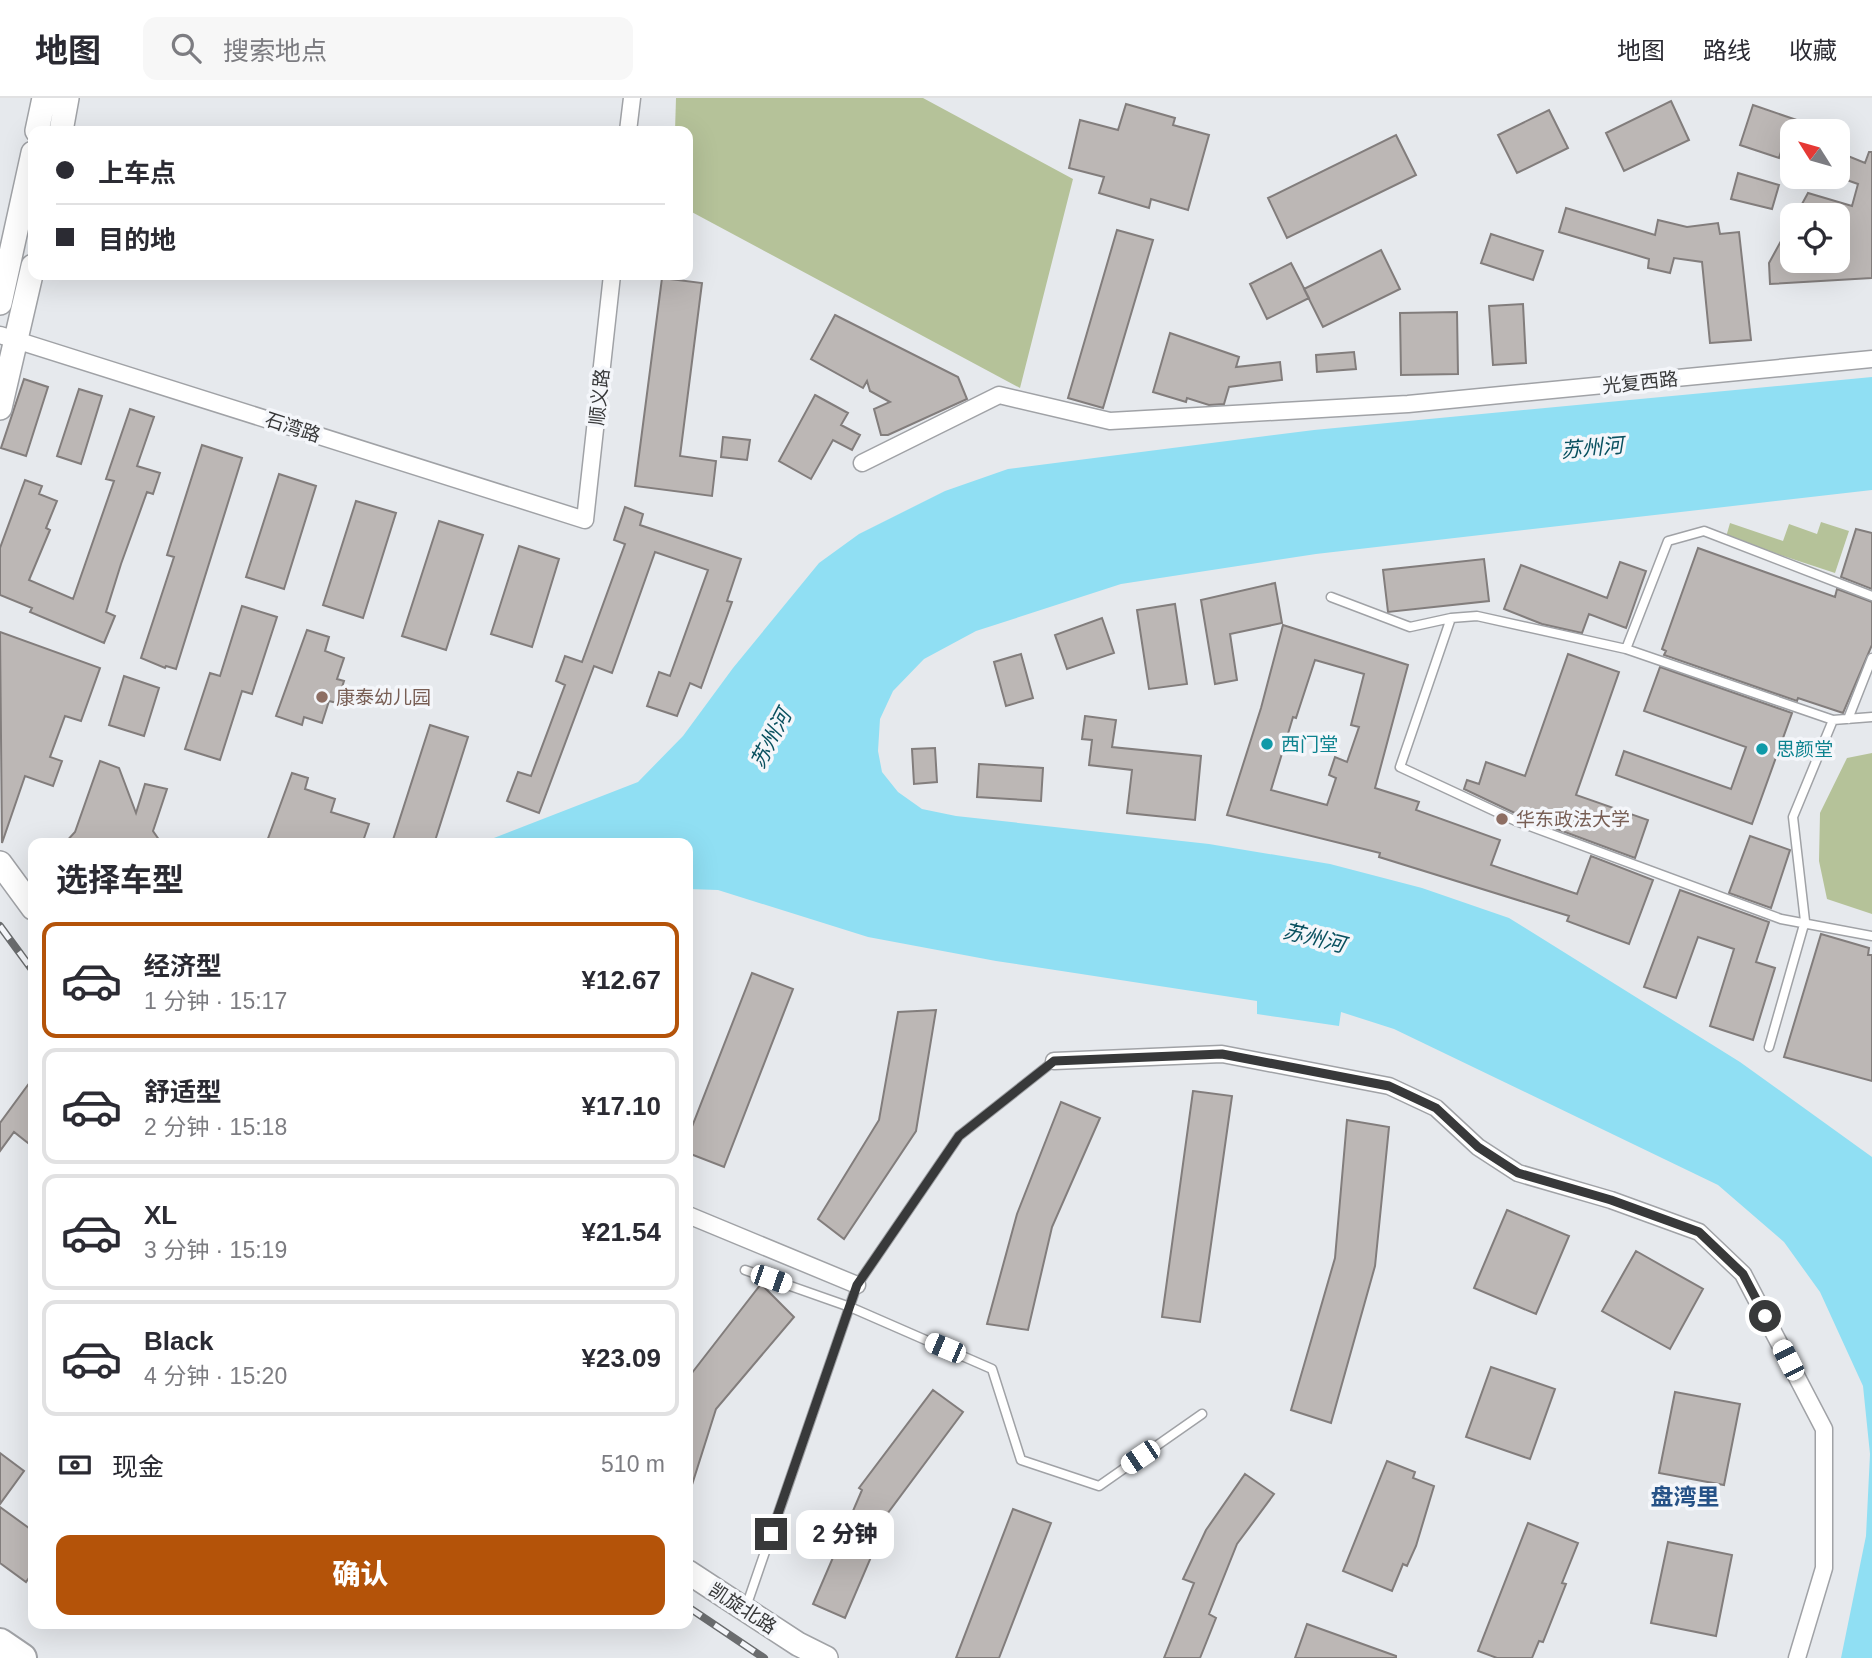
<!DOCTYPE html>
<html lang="zh">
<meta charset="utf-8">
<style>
body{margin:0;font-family:Arial,"Noto Sans SC",sans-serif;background:#f7f7f7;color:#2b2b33;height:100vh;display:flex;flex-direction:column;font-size:26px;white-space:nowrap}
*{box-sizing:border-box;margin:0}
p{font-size:23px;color:#7c7c81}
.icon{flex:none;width:38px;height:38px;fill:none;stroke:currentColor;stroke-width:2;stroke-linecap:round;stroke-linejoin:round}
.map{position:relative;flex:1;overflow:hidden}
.side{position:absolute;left:28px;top:740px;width:665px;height:791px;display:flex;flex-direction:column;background:#fff;border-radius:14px;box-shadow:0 7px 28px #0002}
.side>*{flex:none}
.banner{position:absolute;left:28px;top:28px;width:665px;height:154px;border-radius:14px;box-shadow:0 7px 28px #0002;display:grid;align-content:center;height:154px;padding:0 28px;background:#fff}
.needle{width:46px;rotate:307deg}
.fabs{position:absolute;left:1780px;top:21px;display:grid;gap:14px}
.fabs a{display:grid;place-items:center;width:70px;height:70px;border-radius:14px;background:#fff;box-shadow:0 7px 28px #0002;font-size:35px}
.end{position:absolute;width:32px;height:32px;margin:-16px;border:9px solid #38393a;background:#fff;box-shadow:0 0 0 4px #fff}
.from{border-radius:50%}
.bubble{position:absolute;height:49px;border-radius:14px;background:#fff;box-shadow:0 7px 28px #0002;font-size:23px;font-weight:800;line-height:49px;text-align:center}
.car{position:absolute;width:21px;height:42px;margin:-21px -10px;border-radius:9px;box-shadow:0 0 5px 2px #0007;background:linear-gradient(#fff 24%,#345 0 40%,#fff 0 76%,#345 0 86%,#fff 0)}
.banner b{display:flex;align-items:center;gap:24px;height:66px;font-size:26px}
.banner b+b{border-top:2px solid #e1e1e2}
.banner i{width:18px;height:18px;background:#2b2b33}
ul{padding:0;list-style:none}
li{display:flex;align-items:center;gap:21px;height:116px;margin:0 14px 10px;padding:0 14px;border:4px solid #e1e1e2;border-radius:14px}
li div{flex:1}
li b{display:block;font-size:26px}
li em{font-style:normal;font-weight:800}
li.active{border-color:#b45309}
li>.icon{width:63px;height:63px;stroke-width:1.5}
h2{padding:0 28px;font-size:32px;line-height:84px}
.pay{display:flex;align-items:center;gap:18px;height:77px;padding:0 28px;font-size:26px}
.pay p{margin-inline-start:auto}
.cta{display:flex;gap:14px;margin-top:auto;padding:14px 28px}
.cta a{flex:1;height:80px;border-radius:14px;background:#b45309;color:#fff;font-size:28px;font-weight:800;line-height:80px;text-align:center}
header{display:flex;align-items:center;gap:42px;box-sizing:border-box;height:98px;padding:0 35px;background:#fff;border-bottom:2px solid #e1e1e2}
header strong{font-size:33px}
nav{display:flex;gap:38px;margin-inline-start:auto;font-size:24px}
.search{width:490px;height:63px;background:#f7f7f7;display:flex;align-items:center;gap:18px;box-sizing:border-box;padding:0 24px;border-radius:14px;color:#7c7c81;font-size:26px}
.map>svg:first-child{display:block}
.green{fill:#b5c299}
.water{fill:#90dff3}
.building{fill:#bcb7b5;stroke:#827d7c;stroke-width:2;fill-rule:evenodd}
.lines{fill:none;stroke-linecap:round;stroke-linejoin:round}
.lane-casing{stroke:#a0a2a6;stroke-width:11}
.street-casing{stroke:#a0a2a6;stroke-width:19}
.secondary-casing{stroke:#a0a2a6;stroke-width:26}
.highway-casing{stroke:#a0a2a6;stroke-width:32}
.lane{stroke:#fff;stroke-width:8}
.street{stroke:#fff;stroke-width:16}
.secondary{stroke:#fff;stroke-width:23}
.highway{stroke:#fff;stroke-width:28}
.rail-casing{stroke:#6a6c6e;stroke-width:8}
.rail{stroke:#f4f6fa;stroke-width:5;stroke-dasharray:16;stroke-linecap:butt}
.route{stroke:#38393a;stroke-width:9}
.education-dot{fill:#8d6e63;stroke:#f4f6fa;stroke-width:2.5}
.culture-dot{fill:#0f9aa8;stroke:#f4f6fa;stroke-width:2.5}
.labels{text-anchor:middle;stroke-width:7;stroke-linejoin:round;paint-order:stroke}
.street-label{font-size:19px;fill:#38393a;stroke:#f4f6fa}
.education-label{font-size:19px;fill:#785e54;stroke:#f4f6fa;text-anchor:start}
.culture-label{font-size:19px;fill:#0d838f;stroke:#f4f6fa;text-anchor:start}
.water-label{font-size:21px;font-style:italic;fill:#09505f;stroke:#f4f6fa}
.quarter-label{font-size:23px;font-weight:bold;fill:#265287;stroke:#f4f6fa}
</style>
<header>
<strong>地图</strong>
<div class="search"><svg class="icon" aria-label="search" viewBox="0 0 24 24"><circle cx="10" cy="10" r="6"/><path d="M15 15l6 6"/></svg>搜索地点</div>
<nav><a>地图</a><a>路线</a><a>收藏</a></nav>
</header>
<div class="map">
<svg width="1872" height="1560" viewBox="0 0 1872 1560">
<rect width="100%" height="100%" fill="#e6e9ed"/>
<path class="green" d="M676,0H923L1073,81L1020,290L688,112V33H675Z
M1821,424L1849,433L1835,475L1726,439L1730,425L1783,443L1789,426L1817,436Z
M1872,655V816L1827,801L1819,763L1820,715L1847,660Z"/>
<path class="water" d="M1872,279V392L1316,456L1121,486L976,533L924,561L893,593L880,621L878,653L882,674L898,694L922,711L956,718L1209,746L1330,766L1422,790L1509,820L1740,964L1872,1059V1560H1841L1866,1438L1870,1356L1863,1288L1820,1194L1784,1144L1718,1087L1394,931L1341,914L1339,928L1257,916V903L996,863L868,839L718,792L688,791V746L642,745L641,741L631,742V746L481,745L638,684L683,638L733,570L819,465L859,436L945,393L1008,371L1314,332Z"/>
<path class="building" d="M1671,3L1689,42L1624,73L1606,35Z
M1126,6L1175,20L1173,27L1209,37L1188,112L1151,101L1149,110L1099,95L1104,79L1069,70L1080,22L1118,32Z
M1753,7L1823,31V33H1783L1787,35L1779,60L1740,47Z
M1549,12L1568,50L1517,75L1498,37Z
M1396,37L1416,77L1287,140L1268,100Z
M1838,54L1865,65L1869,54H1872V180L1770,186L1769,165L1781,143H1792V163H1838V117H1796L1808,95L1852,108L1858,86L1838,79Z
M1738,75L1779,87L1772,111L1731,101Z
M1566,110L1655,137L1658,122L1687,129L1718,125L1720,136L1739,134L1751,242L1710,245L1702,164L1674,160L1670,175L1648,170L1649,161L1559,134Z
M1117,132L1153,142L1103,310L1068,300Z
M1491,136L1543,153L1533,182L1481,165Z
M1381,152L1400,191L1323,229L1304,191Z
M1291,165L1309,200L1267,221L1250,186Z
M662,180L702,185L680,358L716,363L712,398L635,388Z
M1523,206L1526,265L1493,267L1489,208Z
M1457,214L1458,276L1401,277L1400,215Z
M835,217L958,279L967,301L888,337H881L874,311L890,304L870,293L867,283L863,290L811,261Z
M1170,235L1239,259L1236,269L1280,264L1282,282L1229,289L1224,306L1209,307L1187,300L1186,304L1153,294Z
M1354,254L1356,271L1317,274L1316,257Z
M24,281L48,289L26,358L1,350Z
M79,291L102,298L81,366L57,358Z
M815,297L848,315L841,327L860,337L852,352L833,342L811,381L779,363Z
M130,311L154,319L137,368L160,375L153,396L147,394L121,466L106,514L115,518L104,545L30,514L32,510L0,497V450L25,382L42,388L39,396L57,403L46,430L50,432L29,482L73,501L114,383L106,381Z
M723,339L750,342L747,362L721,359Z
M202,347L242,360L176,571L166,568L165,570L141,560L174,459L167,457Z
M279,376L316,388L284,491L246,479Z
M356,403L396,415L363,520L323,507Z
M625,409L643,416L640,427L741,461L727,503L732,504L701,590L690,585L677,618L647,608L659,574L670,578L708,472L655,454L612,575L594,568L539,715L507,703L518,674L531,678L565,587L556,583L565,558L582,564L625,446L614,442Z
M439,423L483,437L446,552L402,538Z
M1856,431L1872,435V491L1841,479Z
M519,448L559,461L532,549L491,536Z
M1698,450L1835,499L1837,491L1872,504V547L1843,615L1798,600L1797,603L1664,557L1666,553L1662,551Z
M1484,461L1489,503L1388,514L1383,472Z
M1620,464L1646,473L1626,530L1589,516L1582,535L1542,526L1504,511L1521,467L1607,500Z
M1275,485L1282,525L1230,536L1237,582L1215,586L1201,502Z
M1175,506L1187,586L1149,591L1137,512Z
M242,508L277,519L252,596L242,593L220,662L185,651L210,575L220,578Z
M1102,520L1114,555L1067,571L1055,537Z
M1283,527L1408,567L1375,690L1419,704L1416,712L1500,742L1491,767L1577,796L1591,758L1653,782L1629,846L1567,823L1569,818L1379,759L1380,755L1227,717L1261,610ZM1315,562L1364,576L1351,627L1359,629L1347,664L1335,659L1329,677L1336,680L1327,707L1271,692L1293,619L1296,620Z
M307,532L329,539L325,553L344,560L337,581L344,583L337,605L329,603L322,625L304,619L302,627L276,618Z
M0,534L100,570L81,623L65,618L50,659L62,663L53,688L25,678L2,745Z
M1021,556L1033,600L1006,608L994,564Z
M1568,556L1619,574L1576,697L1648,722L1635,760L1519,717L1464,691L1467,682L1479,686L1486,664L1525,678Z
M1660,569L1792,615L1752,726L1616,677L1624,653L1731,691L1746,649L1644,613Z
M124,578L159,590L144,638L109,627Z
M1085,618L1116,622L1112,649L1201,658L1195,722L1127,715L1132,672L1089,667L1092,642L1082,641Z
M430,627L468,639L434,746H404L393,742Z
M935,650L937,684L914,686L912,651Z
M100,663L119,670L136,715L145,686L167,691L153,733L162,746H64L75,734Z
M979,666L1043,670L1041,703L977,699Z
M292,675L308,680L305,691L335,701L331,714L369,726L362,746H266Z
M1750,738L1790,752L1771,810L1729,795Z
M1680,792L1769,824L1756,864L1775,870L1753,942L1710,928L1734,851L1698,839L1676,900L1644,889Z
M1821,836L1869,850L1868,857H1872V983L1784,959Z
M752,875L793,891L724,1069L688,1055V1039Z
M936,912L916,1033L844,1141L818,1121L879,1022L898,914Z
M33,980V1049L14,1034L0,1053V1025Z
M1193,993L1232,998L1200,1224L1162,1219Z
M1061,1004L1100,1020L1052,1129L1028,1232L987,1226L1017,1116Z
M1347,1022L1389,1029L1375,1168L1331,1325L1291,1312L1335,1160Z
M1507,1112L1569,1138L1536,1216L1474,1190Z
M1636,1153L1703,1191L1670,1251L1602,1213Z
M761,1186L794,1219L716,1311L691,1390H688V1280Z
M1491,1269L1555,1291L1530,1361L1466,1339Z
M933,1292L963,1314L882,1423L886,1424L845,1520L813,1506L862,1392L859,1390Z
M1675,1294L1740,1306L1724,1387L1659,1375Z
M0,1355L24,1373L0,1406Z
M1387,1363L1415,1374L1413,1380L1434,1388L1416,1448L1407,1468L1403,1466L1392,1493L1343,1473Z
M1245,1376L1274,1396L1237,1446L1209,1516L1216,1520L1200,1560H1164L1194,1485L1183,1481L1206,1432Z
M0,1409L33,1433V1474L26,1484L0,1465Z
M1013,1411L1051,1425L999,1560H956Z
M1528,1425L1578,1445L1562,1485L1566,1486L1543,1544L1539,1543L1532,1560H1497L1478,1553Z
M1668,1444L1732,1457L1716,1538L1651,1525Z
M1307,1526L1396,1558V1560H1295Z"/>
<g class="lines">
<defs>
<path id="lane" d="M1331,499L1410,529L1451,520L1477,518L1626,551L1833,622L1872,619
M1451,520L1400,669L1516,723L1781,821L1872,838
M1626,551L1668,443L1704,433L1872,498
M1848,621L1872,560
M1769,949L1805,823L1793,719L1833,622
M745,1172L850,1209L992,1271L1021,1362L1099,1388L1202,1316
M746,1509L857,1187L959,1038L1054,963"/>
<path id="street" d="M628,33L632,0
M0,237L585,422L612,177
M862,365L999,297L1110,323L1408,306L1872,261
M1054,963L1222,956L1389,988L1436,1010L1478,1049L1518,1075L1611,1102L1699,1134L1743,1176L1824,1331V1470L1797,1560
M688,1117L857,1187"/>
<path id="secondary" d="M37,33L44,0
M61,33L67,0
M0,205L33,55
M0,310L33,168
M0,765L33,810
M688,1474L798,1546L826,1560"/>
<path id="highway" d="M0,1545L22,1560"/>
</defs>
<use href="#lane" class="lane-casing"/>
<use href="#street" class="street-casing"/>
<use href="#secondary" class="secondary-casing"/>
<use href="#highway" class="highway-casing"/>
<use href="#lane" class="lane"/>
<use href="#street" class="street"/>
<use href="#secondary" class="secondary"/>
<use href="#highway" class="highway"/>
<defs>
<path id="rail" d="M0,828L33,873
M688,1509L764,1560"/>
</defs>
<use href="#rail" class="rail-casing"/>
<use href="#rail" class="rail"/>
</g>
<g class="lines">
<path class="route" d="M771,1436L857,1187L959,1038L1054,963L1222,956L1389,988L1436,1010L1478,1049L1518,1075L1611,1102L1699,1134L1743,1176L1765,1218"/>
</g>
<g class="education-dot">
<circle cx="322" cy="599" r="7"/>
<circle cx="1502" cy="721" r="7"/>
</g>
<g class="culture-dot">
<circle cx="1267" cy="646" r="7"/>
<circle cx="1762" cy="651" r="7"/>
</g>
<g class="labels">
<g class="street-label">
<text transform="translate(1640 284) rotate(-6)" y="7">光复西路</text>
<text transform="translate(599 299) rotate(-84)" y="7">顺义路</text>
<text transform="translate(293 329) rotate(18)" y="7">石湾路</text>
<text transform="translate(743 1510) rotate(33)" y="7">凯旋北路</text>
</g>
<g class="education-label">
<text x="336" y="606">康泰幼儿园</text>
<text x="1516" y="728">华东政法大学</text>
</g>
<g class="culture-label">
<text x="1281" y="653">西门堂</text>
<text x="1776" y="658">思颜堂</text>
</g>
<g class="water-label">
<text transform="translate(1592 350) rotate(-5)" y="7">苏州河</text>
<text transform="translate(771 641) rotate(-62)" y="7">苏州河</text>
<text transform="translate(1314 840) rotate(14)" y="7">苏州河</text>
</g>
<g class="quarter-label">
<text x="1685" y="1407">盘湾里</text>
</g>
</g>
</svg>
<div class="fabs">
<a><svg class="needle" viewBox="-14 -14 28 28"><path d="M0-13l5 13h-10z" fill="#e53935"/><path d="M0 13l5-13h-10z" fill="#7c7c81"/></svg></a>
<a><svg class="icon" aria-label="locate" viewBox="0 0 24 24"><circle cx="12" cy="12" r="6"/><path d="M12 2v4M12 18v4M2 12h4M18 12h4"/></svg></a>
</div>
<i class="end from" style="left:1765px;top:1218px"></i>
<i class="end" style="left:771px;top:1436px"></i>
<div class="bubble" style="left:796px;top:1412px;width:98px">2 分钟</div>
<i class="car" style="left:771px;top:1181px;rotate:109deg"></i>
<i class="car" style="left:945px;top:1250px;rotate:293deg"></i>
<i class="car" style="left:1788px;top:1262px;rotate:333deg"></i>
<i class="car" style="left:1140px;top:1359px;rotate:236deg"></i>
<div class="banner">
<b><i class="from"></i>上车点</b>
<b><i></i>目的地</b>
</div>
<section class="side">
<h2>选择车型</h2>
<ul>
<li class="active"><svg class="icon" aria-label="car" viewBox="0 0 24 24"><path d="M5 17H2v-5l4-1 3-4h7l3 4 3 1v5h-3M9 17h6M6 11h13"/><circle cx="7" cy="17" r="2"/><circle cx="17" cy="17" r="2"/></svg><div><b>经济型</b><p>1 分钟 · 15:17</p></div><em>¥12.67</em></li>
<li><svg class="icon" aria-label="car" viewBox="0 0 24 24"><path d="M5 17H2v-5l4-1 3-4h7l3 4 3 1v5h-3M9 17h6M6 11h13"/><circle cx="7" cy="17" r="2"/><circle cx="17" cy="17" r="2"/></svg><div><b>舒适型</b><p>2 分钟 · 15:18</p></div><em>¥17.10</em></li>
<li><svg class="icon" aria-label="car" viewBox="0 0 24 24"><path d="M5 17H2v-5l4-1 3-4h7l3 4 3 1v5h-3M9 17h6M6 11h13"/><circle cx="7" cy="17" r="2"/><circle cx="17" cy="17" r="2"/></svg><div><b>XL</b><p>3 分钟 · 15:19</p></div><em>¥21.54</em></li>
<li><svg class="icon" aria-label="car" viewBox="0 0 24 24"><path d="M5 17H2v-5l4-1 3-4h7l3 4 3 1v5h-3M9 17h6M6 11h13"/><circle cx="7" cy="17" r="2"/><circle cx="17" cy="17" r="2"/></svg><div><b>Black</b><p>4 分钟 · 15:20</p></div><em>¥23.09</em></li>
</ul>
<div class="pay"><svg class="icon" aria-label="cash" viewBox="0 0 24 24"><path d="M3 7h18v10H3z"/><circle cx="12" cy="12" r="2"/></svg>现金<p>510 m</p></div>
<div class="cta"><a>确认</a></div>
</section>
</div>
